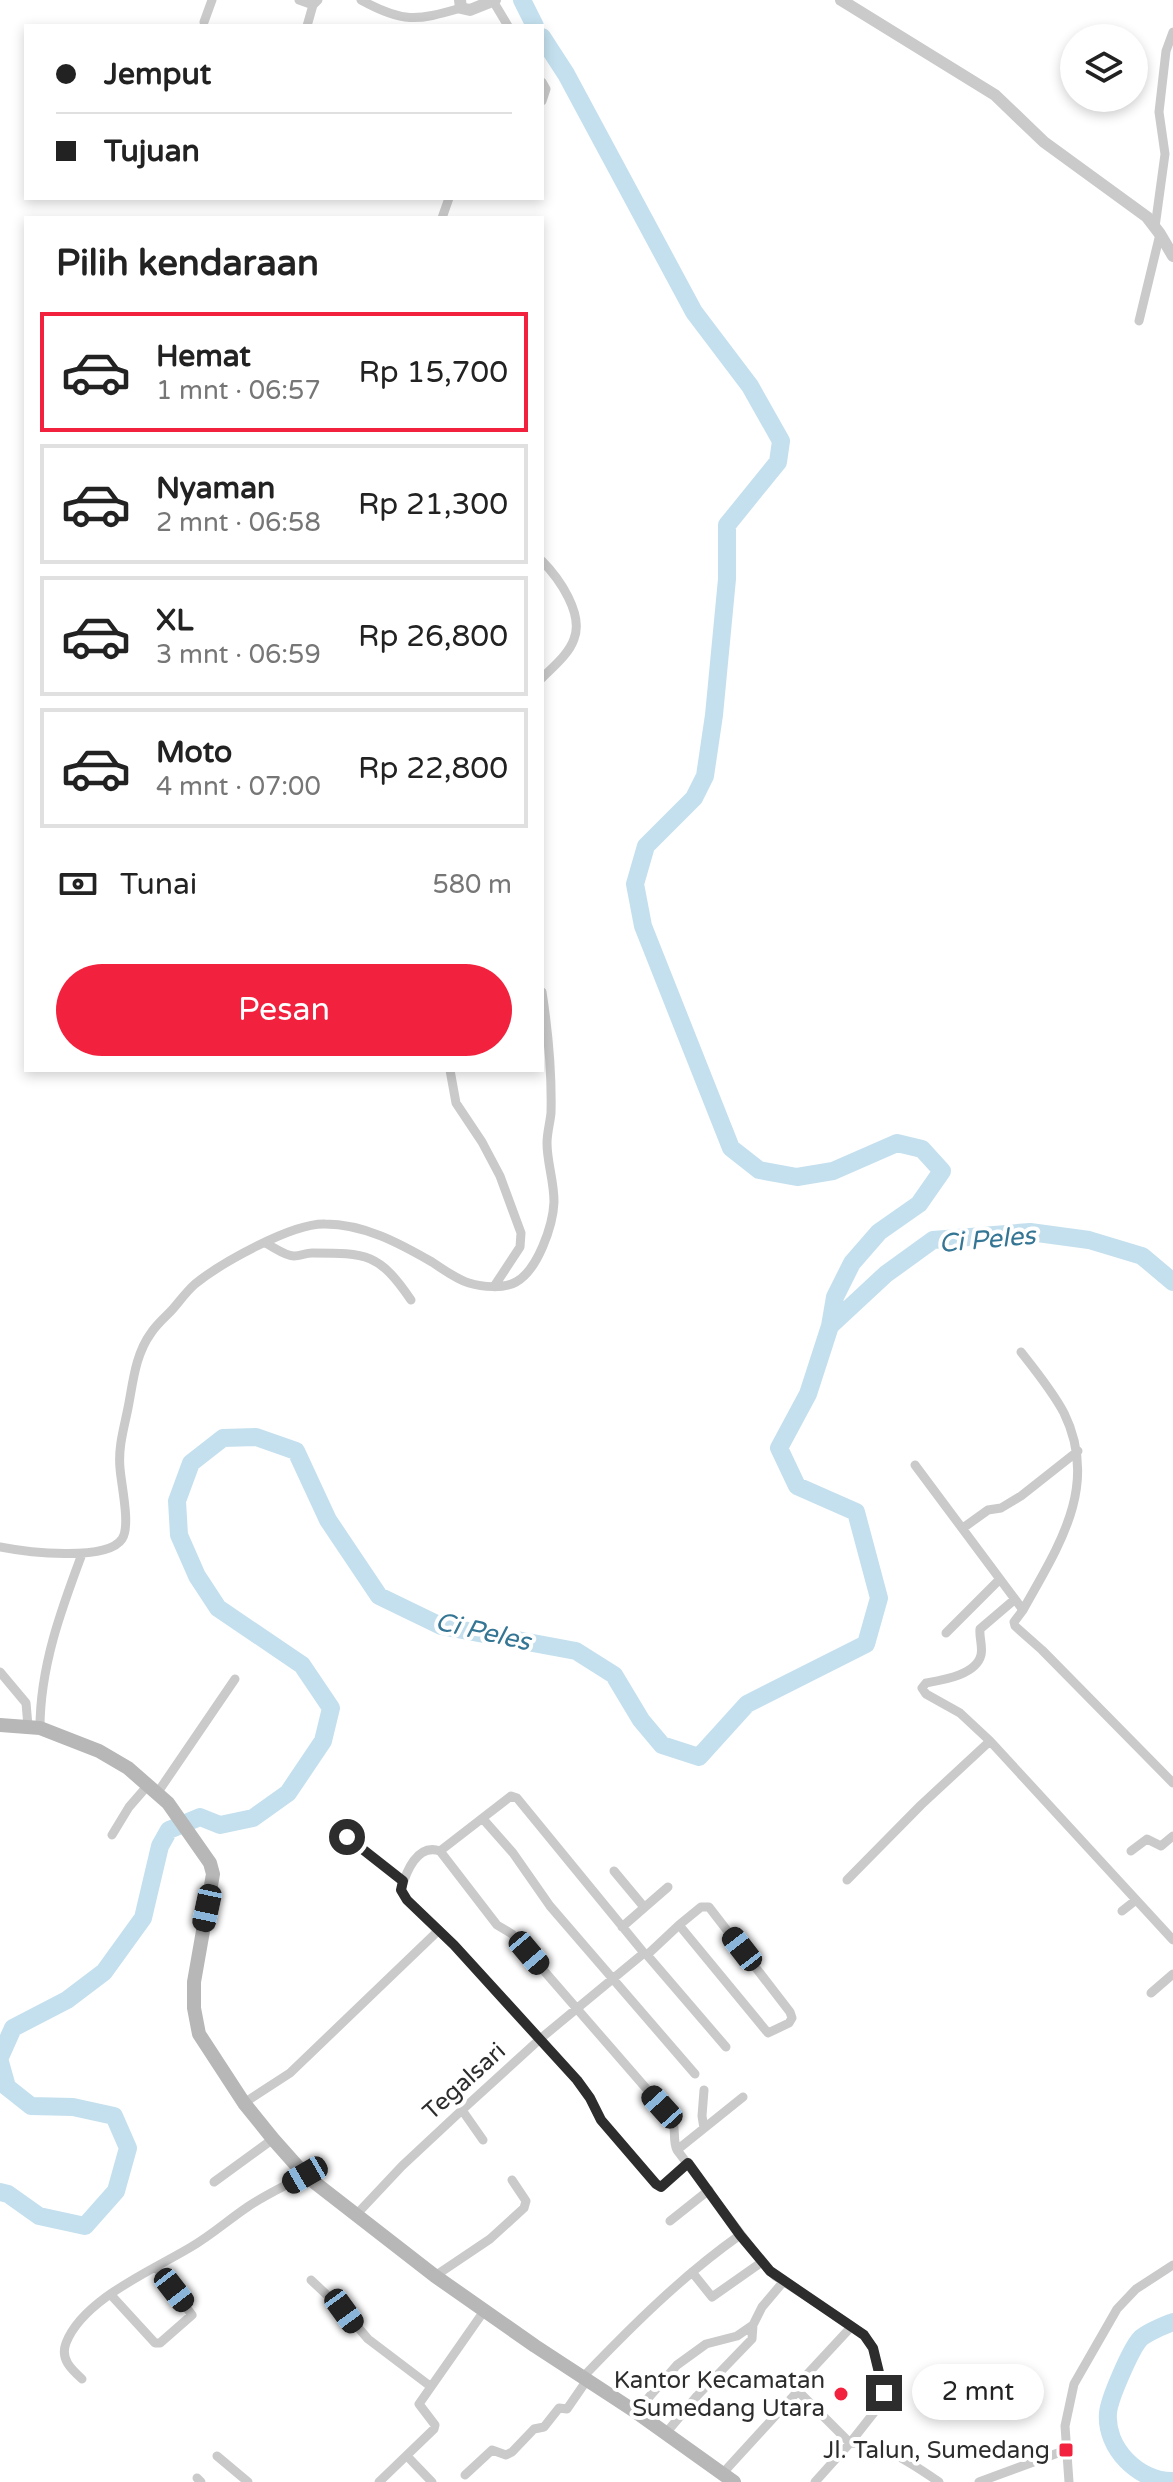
<!DOCTYPE html>
<html lang="id">
<meta charset="utf-8">
<style>
body{margin:0;font-family:"Varela Round",sans-serif;background:#f6f6f6;color:#222;height:100vh;display:flex;flex-direction:column;font-size:30px;white-space:nowrap}
*{box-sizing:border-box;margin:0}
p{font-size:26px;color:#767676}
.icon{flex:none;width:44px;height:44px;fill:none;stroke:currentColor;stroke-width:2;stroke-linecap:round;stroke-linejoin:round}
.map{position:relative;flex:1;overflow:hidden}
.side{position:absolute;left:24px;top:216px;width:520px;height:856px;display:flex;flex-direction:column;background:#fff;border-radius:0px;box-shadow:0 4px 12px #0003}
.side>*{flex:none}
.banner{position:absolute;left:24px;top:24px;width:520px;height:176px;border-radius:0px;box-shadow:0 4px 12px #0003;display:grid;align-content:center;height:176px;padding:0 32px;background:#fff}
.controls{position:absolute;left:1060px;top:24px;display:grid;gap:16px}
.controls a{display:grid;place-items:center;width:88px;height:88px;border-radius:50%;background:#fff;box-shadow:0 4px 12px #0003;font-size:40px}
.end{position:absolute;width:36px;height:36px;margin:-18px;border:10px solid #2d2d2d;background:#fff;box-shadow:0 0 0 4px #fff}
.from{border-radius:50%}
.bubble{position:absolute;height:56px;border-radius:28px;background:#fff;box-shadow:0 4px 12px #0003;font-size:26px;font-weight:600;line-height:56px;text-align:center}
.car{position:absolute;width:24px;height:48px;margin:-24px -12px;border-radius:10px;box-shadow:0 0 6px 2px #0007;background:linear-gradient(#222 24%,#8ab4d8 0 40%,#222 0 76%,#8ab4d8 0 86%,#222 0)}
.banner b{display:flex;align-items:center;gap:28px;height:76px;font-size:30px}
.banner b+b{border-top:2px solid #e0e0e0}
.banner i{width:20px;height:20px;background:#222}
ul{padding:0;list-style:none}
li{display:flex;align-items:center;gap:24px;height:120px;margin:0 16px 12px;padding:0 16px;border:4px solid #e0e0e0;border-radius:0px}
li div{flex:1}
li b{display:block;font-size:30px}
li em{font-style:normal;font-weight:600}
li.current{border-color:#f2213d}
li>.icon{width:72px;height:72px;stroke-width:1.5}
h2{padding:0 32px;font-size:36px;line-height:96px}
.pay{display:flex;align-items:center;gap:20px;height:88px;padding:0 32px;font-size:30px}
.pay p{margin-inline-start:auto}
.primary-button{display:flex;gap:16px;margin-top:auto;padding:16px 32px}
.primary-button a{flex:1;height:92px;border-radius:48px;background:#f2213d;color:#fff;font-size:32px;font-weight:600;line-height:92px;text-align:center}
.map>svg:first-child{display:block}
.lines{fill:none;stroke-linecap:round;stroke-linejoin:round}
.river{stroke:#c4e0ee;stroke-width:18}
.minor{stroke:#cacaca;stroke-width:9}
.tertiary{stroke:#cacaca;stroke-width:12}
.secondary{stroke:#b7b7b7;stroke-width:14}
.route{stroke:#2d2d2d;stroke-width:10}
.poi-dot{fill:#f2213d;stroke:#fff;stroke-width:3}
.labels{text-anchor:middle;stroke-width:8;stroke-linejoin:round;paint-order:stroke}
.street-label{font-size:24px;fill:#2d2d2d;stroke:#fff}
.poi-label{font-size:24px;fill:#2d2d2d;stroke:#fff;text-anchor:end}
.water-label{font-size:26px;font-style:italic;fill:#357695;stroke:#fff}
</style>
<div class="map">
<svg width="1173" height="2482" viewBox="0 0 1173 2482">
<rect width="100%" height="100%" fill="#fff"/>
<g class="lines">
<path class="river" d="M522,0L535,26
M542,37L566,74L694,312L750,386L781,441L778,462L727,525V579L714,715L705,776L694,798L646,846L635,884L643,926L731,1148L759,1170L797,1177L833,1171L897,1143L922,1149L942,1171L919,1204L879,1232L852,1263L835,1297L830,1326
M0,2057L13,2028L67,2000L104,1972L143,1918L160,1846L169,1830L200,1817L220,1825L253,1818L288,1793L323,1741L331,1708L302,1665L218,1608L197,1576L179,1535L177,1501L191,1463L223,1438L256,1437L296,1451L328,1520L379,1596L441,1626L576,1651L614,1675L641,1720L662,1745L699,1757L747,1704L866,1644L879,1598L856,1512L797,1486L779,1448L808,1394L830,1326L886,1274L933,1240L1030,1232L1089,1240L1142,1256L1173,1282
M0,2062L7,2087L31,2106L73,2107L114,2116L128,2148L116,2191L85,2226L39,2216L8,2194L0,2192
M1173,2322C1163,2326 1147,2332 1140,2339C1131,2349 1109,2399 1108,2413C1105,2448 1139,2482 1173,2481"/>
<path class="minor" d="M299,0L313,5
M361,0C403,23 416,21 461,8
M493,1L508,26
M204,22L212,0
M307,26L313,5L318,0
M542,82L546,89L542,101
M442,218L449,198
M1155,227L1165,154L1159,112L1166,51L1173,32
M1139,321L1160,234
M542,561C559,578 584,614 574,639C569,654 553,667 542,678
M450,1070L456,1103L482,1142L500,1176L521,1233L520,1247L495,1285
M265,1243C274,1247 285,1256 294,1256C300,1256 306,1253 312,1253C367,1253 379,1253 411,1300
M1021,1352C1036,1371 1053,1392 1064,1413C1100,1486 1058,1547 1023,1610
M915,1465L1023,1610L1014,1622L1015,1626L1042,1650L1173,1783
M963,1528L988,1510L1001,1508L1021,1496L1078,1451
M0,1547C25,1552 107,1562 122,1539C131,1526 121,1484 120,1468C118,1447 124,1428 128,1408C133,1383 135,1355 151,1333C156,1325 164,1318 171,1311C179,1302 186,1292 195,1284C221,1263 292,1223 325,1224C364,1224 399,1243 432,1262C443,1269 456,1279 469,1283C482,1287 504,1289 516,1282C538,1270 553,1225 554,1202C554,1180 547,1163 547,1143C547,1133 550,1123 551,1113C552,1073 548,1031 542,992
M946,1633L999,1580
M0,1672L26,1703L28,1726
M40,1728C40,1667 61,1610 82,1554
M990,1741L960,1713L926,1694L922,1688L926,1683C943,1680 976,1675 981,1655C983,1647 979,1637 980,1629L1014,1600
M158,1792L235,1679
M483,1819L513,1853L550,1906L695,2074
M112,1835L129,1807L149,1784
M347,1837L403,1881
M440,1851L497,1925L512,1934L671,2117C677,2128 672,2139 677,2150L762,2262L775,2276L852,2326L800,2382L798,2391L850,2443L880,2405L884,2393L873,2348L864,2335L852,2326
M1131,1851L1147,1839L1161,1846L1173,1836
M614,1871L644,1907
M847,1880L921,1805L990,1741L1173,1940
M1122,1911L1136,1900
M622,1927L668,1887
M644,1953L517,1798L511,1796L440,1851C417,1843 406,1872 401,1890L407,1900L454,1945L577,2080L590,2098L601,2120L656,2184L661,2187L688,2163
M647,1955L726,2047
M1151,1993L1173,1974
M704,2090L702,2116L704,2128
M244,2103L290,2073L439,1930
M462,2110L483,2140
M677,2150L743,2097
M214,2182L273,2139
M355,2216L402,2166L462,2110L540,2039L644,1953L647,1955L679,1925L768,2033L789,2023L792,2018L790,2012L709,1907H701L679,1925
M670,2221L709,2190
M692,2272L712,2297L762,2262
M435,2276L490,2239L524,2208L526,2201L512,2180
M311,2280L344,2311L368,2339L430,2386
M111,2295L155,2343H160L192,2315L156,2267
M583,2377C632,2326 682,2276 740,2235
M82,2379C71,2369 60,2359 66,2343C83,2299 153,2270 191,2247C210,2236 227,2221 246,2208C264,2195 285,2186 305,2175
M636,2412L677,2365L706,2344L737,2336L753,2325L762,2307L784,2281
M666,2433L697,2396L752,2339L753,2325
M217,2456L248,2482
M407,2456L432,2482
M722,2474L798,2391
M465,2475L492,2450L506,2455L512,2452L534,2429L544,2427L559,2408L567,2409L587,2380
M197,2478L201,2482
M379,2482L434,2429L435,2425L419,2404L484,2311
M815,2482L850,2443C885,2444 911,2463 939,2482
M979,2482L1066,2450
M1069,2482L1065,2426L1074,2384L1117,2309L1136,2289L1173,2265"/>
<path class="tertiary" d="M460,0L461,8L470,10L495,0
M841,0L995,95L1044,142L1147,217L1160,234L1173,256"/>
<path class="secondary" d="M0,1725L40,1728L99,1751L128,1768L168,1803L210,1863L213,1874L194,1982V2008L199,2034L244,2103L273,2139L305,2175L435,2276L535,2346L636,2412L734,2482"/>
</g>
<g class="lines">
<path class="route" d="M347,1837L403,1881L401,1890L407,1900L454,1945L577,2080L590,2098L601,2120L656,2184L661,2187L688,2163L740,2235L770,2271L864,2335L873,2348L884,2393"/>
</g>
<g class="poi-dot">
<circle cx="841" cy="2394" r="8"/>
<rect x="1058" y="2442" width="16" height="16" rx="4"/>
</g>
<g class="labels">
<g class="street-label">
<text transform="translate(464 2081) rotate(-42)" y="8">Tegalsari</text>
</g>
<g class="poi-label">
<text x="825" y="2388">Kantor Kecamatan<tspan x="825" dy="28">Sumedang Utara</tspan></text>
<text x="1050" y="2458">Jl. Talun, Sumedang</text>
</g>
<g class="water-label">
<text transform="translate(987 1239) rotate(-5)" y="9">Ci Peles</text>
<text transform="translate(483 1631) rotate(13)" y="9">Ci Peles</text>
</g>
</g>
</svg>
<div class="controls">
<a><svg class="icon" aria-label="layers" viewBox="0 0 24 24"><path d="M12 4l9 5-9 5-9-5zM3 14l9 5 9-5"/></svg></a>
</div>
<i class="end from" style="left:347px;top:1837px"></i>
<i class="end" style="left:884px;top:2393px"></i>
<div class="bubble" style="left:912px;top:2364px;width:132px">2 mnt</div>
<i class="car" style="left:207px;top:1908px;rotate:192deg"></i>
<i class="car" style="left:742px;top:1949px;rotate:322deg"></i>
<i class="car" style="left:529px;top:1953px;rotate:140deg"></i>
<i class="car" style="left:662px;top:2107px;rotate:318deg"></i>
<i class="car" style="left:305px;top:2175px;rotate:240deg"></i>
<i class="car" style="left:174px;top:2290px;rotate:142deg"></i>
<i class="car" style="left:344px;top:2311px;rotate:144deg"></i>
<div class="banner">
<b><i class="from"></i>Jemput</b>
<b><i></i>Tujuan</b>
</div>
<section class="side">
<h2>Pilih kendaraan</h2>
<ul>
<li class="current"><svg class="icon" aria-label="car" viewBox="0 0 24 24"><path d="M5 17H2v-5l4-1 3-4h7l3 4 3 1v5h-3M9 17h6M6 11h13"/><circle cx="7" cy="17" r="2"/><circle cx="17" cy="17" r="2"/></svg><div><b>Hemat</b><p>1 mnt · 06:57</p></div><em>Rp 15,700</em></li>
<li><svg class="icon" aria-label="car" viewBox="0 0 24 24"><path d="M5 17H2v-5l4-1 3-4h7l3 4 3 1v5h-3M9 17h6M6 11h13"/><circle cx="7" cy="17" r="2"/><circle cx="17" cy="17" r="2"/></svg><div><b>Nyaman</b><p>2 mnt · 06:58</p></div><em>Rp 21,300</em></li>
<li><svg class="icon" aria-label="car" viewBox="0 0 24 24"><path d="M5 17H2v-5l4-1 3-4h7l3 4 3 1v5h-3M9 17h6M6 11h13"/><circle cx="7" cy="17" r="2"/><circle cx="17" cy="17" r="2"/></svg><div><b>XL</b><p>3 mnt · 06:59</p></div><em>Rp 26,800</em></li>
<li><svg class="icon" aria-label="car" viewBox="0 0 24 24"><path d="M5 17H2v-5l4-1 3-4h7l3 4 3 1v5h-3M9 17h6M6 11h13"/><circle cx="7" cy="17" r="2"/><circle cx="17" cy="17" r="2"/></svg><div><b>Moto</b><p>4 mnt · 07:00</p></div><em>Rp 22,800</em></li>
</ul>
<div class="pay"><svg class="icon" aria-label="cash" viewBox="0 0 24 24"><path d="M3 7h18v10H3z"/><circle cx="12" cy="12" r="2"/></svg>Tunai<p>580 m</p></div>
<div class="primary-button"><a>Pesan</a></div>
</section>
</div>
